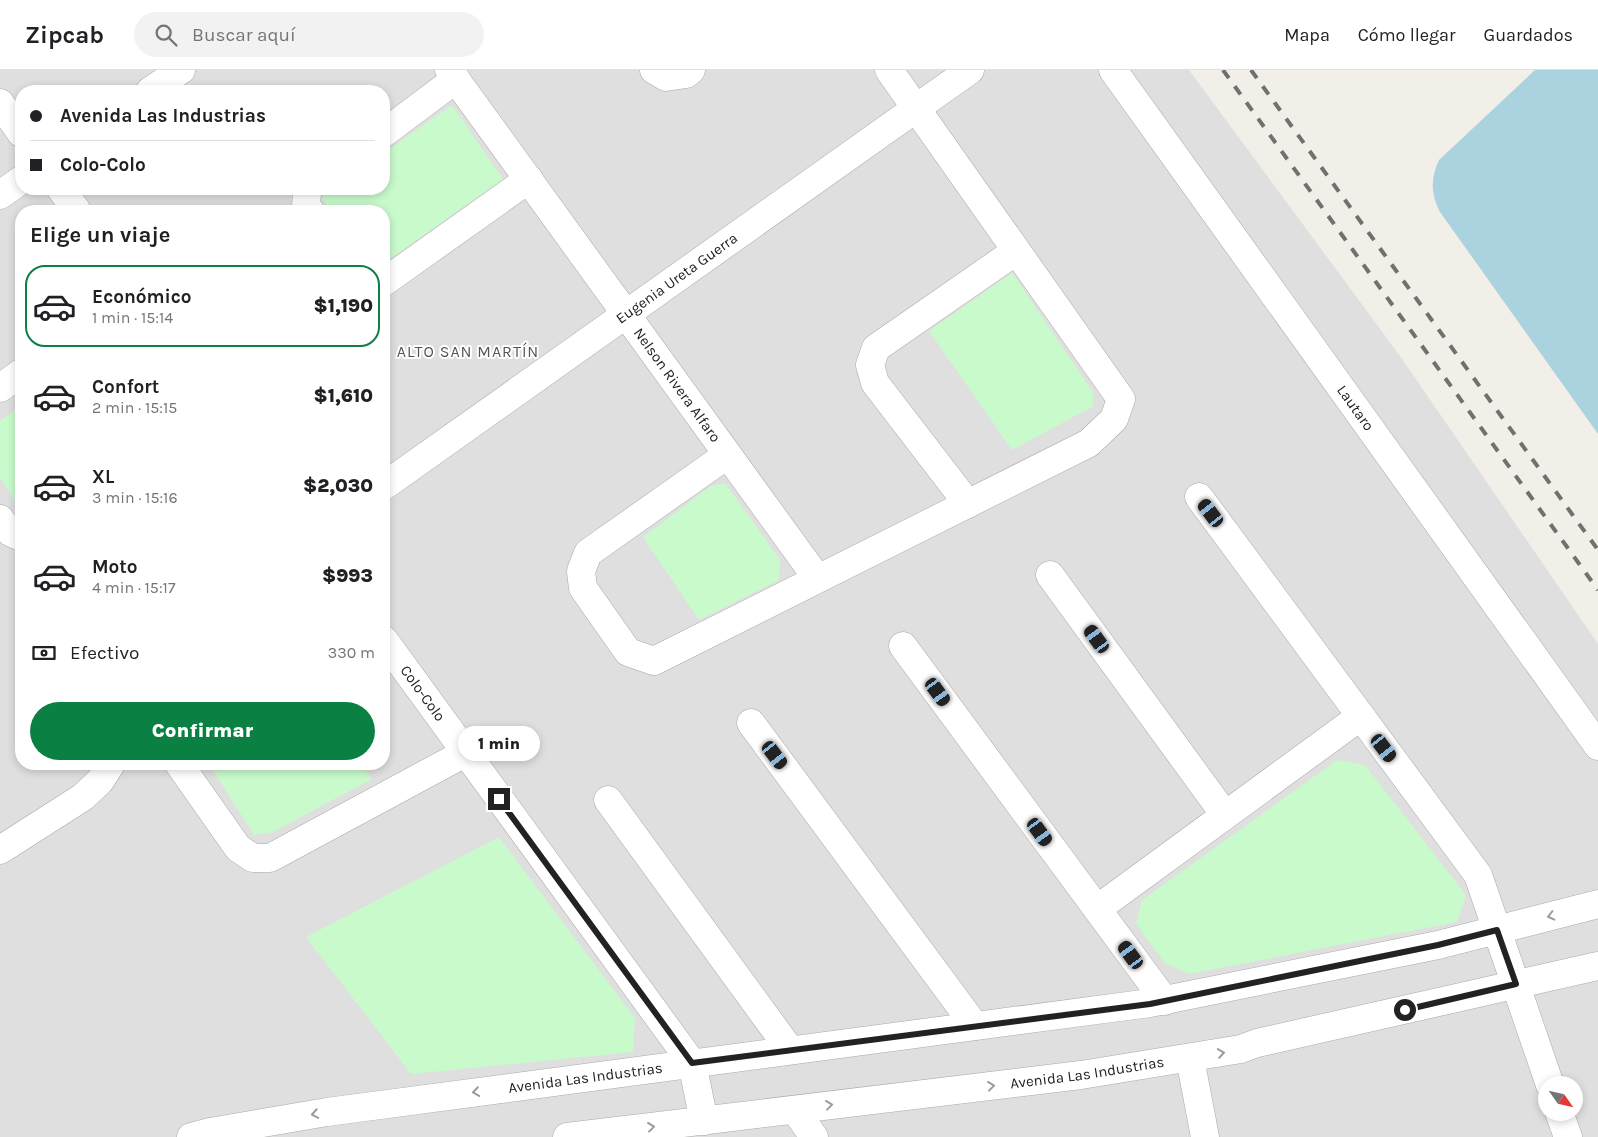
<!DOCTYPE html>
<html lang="es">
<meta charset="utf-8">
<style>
body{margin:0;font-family:Karla,sans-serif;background:#f2f2f2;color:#202124;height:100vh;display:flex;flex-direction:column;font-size:19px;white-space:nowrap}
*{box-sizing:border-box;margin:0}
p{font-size:16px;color:#757577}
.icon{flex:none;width:28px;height:28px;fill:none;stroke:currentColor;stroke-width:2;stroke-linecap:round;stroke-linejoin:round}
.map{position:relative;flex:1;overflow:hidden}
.panel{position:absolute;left:15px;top:135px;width:375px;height:565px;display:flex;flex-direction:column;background:#fff;border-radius:20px;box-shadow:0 2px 8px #0003}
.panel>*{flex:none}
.guide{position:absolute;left:15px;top:15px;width:375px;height:110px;border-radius:20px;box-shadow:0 2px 8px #0003;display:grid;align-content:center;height:110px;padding:0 15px;background:#fff}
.needle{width:32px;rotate:124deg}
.fabs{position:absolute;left:1538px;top:1006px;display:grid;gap:10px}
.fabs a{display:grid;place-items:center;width:45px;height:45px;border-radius:50%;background:#fff;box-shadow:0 2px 8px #0003;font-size:25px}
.end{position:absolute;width:22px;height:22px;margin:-11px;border:6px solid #222;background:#fff;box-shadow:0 0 0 2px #fff}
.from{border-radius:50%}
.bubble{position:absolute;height:35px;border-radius:18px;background:#fff;box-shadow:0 2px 8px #0003;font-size:16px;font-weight:800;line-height:35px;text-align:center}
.car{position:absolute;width:15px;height:30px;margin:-15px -8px;border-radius:6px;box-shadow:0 0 4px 1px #0007;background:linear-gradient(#222 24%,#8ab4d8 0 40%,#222 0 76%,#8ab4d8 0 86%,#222 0)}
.guide b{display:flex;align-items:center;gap:18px;height:48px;font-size:19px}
.guide b+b{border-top:1px solid #e0e0e0}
.guide i{width:12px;height:12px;background:#202124}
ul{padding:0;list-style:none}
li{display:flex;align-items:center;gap:15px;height:82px;margin:0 10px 8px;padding:0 5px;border:2px solid transparent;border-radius:20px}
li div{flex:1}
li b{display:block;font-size:19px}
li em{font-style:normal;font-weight:800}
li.current{border-color:#0b8043}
li>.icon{width:45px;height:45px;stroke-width:1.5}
h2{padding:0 15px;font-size:22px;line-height:60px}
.pay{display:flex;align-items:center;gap:12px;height:55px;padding:0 15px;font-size:19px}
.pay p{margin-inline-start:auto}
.button{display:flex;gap:10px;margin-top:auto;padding:10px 15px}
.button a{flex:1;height:58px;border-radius:30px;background:#0b8043;color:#fff;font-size:20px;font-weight:800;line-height:58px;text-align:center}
header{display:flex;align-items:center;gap:30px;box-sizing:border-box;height:70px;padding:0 25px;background:#fff;border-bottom:1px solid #e0e0e0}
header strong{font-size:24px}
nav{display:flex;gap:28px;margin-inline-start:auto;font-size:18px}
.search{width:350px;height:45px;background:#f2f2f2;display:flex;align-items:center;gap:12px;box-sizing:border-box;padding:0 18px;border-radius:28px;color:#757577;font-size:19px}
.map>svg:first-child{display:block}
.residential{fill:#e0dfdf;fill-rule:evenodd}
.park{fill:#c8facc}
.water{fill:#aad3df}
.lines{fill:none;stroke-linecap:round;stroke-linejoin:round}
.minor-casing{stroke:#a9a9a9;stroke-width:29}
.minor{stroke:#fff;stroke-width:28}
.rail{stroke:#707070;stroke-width:4;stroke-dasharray:10 10;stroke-linecap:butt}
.oneway{stroke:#9c9c9c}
.route{stroke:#222;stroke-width:6}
.labels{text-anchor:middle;stroke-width:4;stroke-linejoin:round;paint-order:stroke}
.street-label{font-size:15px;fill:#222;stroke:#fff}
.neighbourhood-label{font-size:16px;letter-spacing:1px;fill:#555;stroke:#fff}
</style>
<header>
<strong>Zipcab</strong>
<div class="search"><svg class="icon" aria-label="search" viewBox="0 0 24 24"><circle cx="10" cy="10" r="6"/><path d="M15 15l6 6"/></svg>Buscar aquí</div>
<nav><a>Mapa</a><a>Cómo llegar</a><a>Guardados</a></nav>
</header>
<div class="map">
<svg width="1598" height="1067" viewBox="0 0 1598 1067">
<rect width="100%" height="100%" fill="#f2efe9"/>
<path class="residential" d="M0,0H1189L1400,286L1598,574V1067H0ZM21,21H384V119H21ZM21,141H384V694H21ZM1546,1015H1574V1042H1546Z"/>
<path class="park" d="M452,35L503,109L384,193V141H331L321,127L333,119H384V83Z
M1012,203L1093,322L1094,336L1012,380L929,261Z
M21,336V439L0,408V351Z
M725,413L780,490L779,510L699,550L643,467L711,416Z
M1337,690L1365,695L1466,825L1457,852L1189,904L1165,893L1136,854L1142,830Z
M209,694H361L372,709L273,762L254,765Z
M499,767L635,948L633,982L411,1004L306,867Z"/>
<path class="water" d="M1535,0H1598V364L1440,142C1431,124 1430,109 1439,90Z"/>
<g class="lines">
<defs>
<g id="minor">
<path id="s1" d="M449,0L817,508"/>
<path d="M654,0L666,7L686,4L691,0"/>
<path id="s2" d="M1113,0L1598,676"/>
<path d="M150,21L181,0"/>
<path d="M0,33L21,63"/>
<path d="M384,63L456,9"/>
<path d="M61,119L77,141"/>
<path d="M309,119L307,121L306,137L310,141"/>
<path d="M0,125L21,110"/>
<path d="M384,212L529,109"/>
<path d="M0,318L21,303"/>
<path d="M727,385L588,483L581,501L583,518L628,582L654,591L1089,373L1114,349L1121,329L889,0"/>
<path id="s3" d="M384,416L970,0"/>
<path d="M1199,427L1478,805L1550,1015"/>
<path d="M968,434L875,313L870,295L876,278L1016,181"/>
<path d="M0,449L10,462L21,467"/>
<path d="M1050,505L1225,745"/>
<path id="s4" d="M384,570L692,993L704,1051"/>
<path d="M903,576L1165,931"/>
<path d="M751,653L975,956"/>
<path d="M179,694L238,778L253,788H270L465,683"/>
<path d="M608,730L790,980"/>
<path d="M0,780L83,727L100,711L111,694"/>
<path d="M1097,839L1361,646"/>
<path d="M1190,988L1205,1067"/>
<path d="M795,1040L814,1067"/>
<path d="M1559,1042L1568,1067"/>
<path id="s5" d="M191,1067L210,1062L327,1042L1150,933L1438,875L1598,834"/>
<path id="s6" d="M567,1067L1081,1005L1241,979L1257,973L1598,896"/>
</g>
</defs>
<use href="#minor" class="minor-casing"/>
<use href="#minor" class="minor"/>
<path class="rail" d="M1223,0L1598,520
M1251,0L1598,480"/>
</g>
<defs><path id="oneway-chevron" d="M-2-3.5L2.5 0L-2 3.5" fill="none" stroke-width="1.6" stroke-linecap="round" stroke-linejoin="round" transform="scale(1.25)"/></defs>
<g class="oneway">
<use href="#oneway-chevron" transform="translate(1551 846) rotate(166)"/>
<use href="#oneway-chevron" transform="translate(1221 983) rotate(-9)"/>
<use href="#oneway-chevron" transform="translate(991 1016) rotate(-7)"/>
<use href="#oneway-chevron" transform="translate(476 1022) rotate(172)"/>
<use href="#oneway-chevron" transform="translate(829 1035) rotate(-7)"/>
<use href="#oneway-chevron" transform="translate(315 1044) rotate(170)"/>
<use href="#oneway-chevron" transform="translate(651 1057) rotate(-7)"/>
</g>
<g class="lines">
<path class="route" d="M499,729L692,993L1150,934L1438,875L1497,860L1516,914L1405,940"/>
</g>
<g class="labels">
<g class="street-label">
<text dy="5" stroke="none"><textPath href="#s3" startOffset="359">Eugenia Ureta Guerra</textPath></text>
<text dy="5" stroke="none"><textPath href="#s1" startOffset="389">Nelson Rivera Alfaro</textPath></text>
<text dy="5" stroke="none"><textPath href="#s2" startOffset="416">Lautaro</textPath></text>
<text dy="5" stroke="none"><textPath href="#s4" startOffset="66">Colo-Colo</textPath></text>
<text dy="5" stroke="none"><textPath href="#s6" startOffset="524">Avenida Las Industrias</textPath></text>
<text dy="5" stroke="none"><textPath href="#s5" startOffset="399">Avenida Las Industrias</textPath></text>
</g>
<g class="neighbourhood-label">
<text x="468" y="287">ALTO SAN MARTÍN</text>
</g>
</g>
</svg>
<div class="fabs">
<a><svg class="needle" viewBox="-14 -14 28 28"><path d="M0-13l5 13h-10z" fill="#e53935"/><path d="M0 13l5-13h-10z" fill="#757577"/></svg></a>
</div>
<i class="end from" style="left:1405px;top:940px"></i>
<i class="end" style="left:499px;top:729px"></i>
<div class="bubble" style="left:458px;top:656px;width:82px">1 min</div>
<i class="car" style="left:1211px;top:443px;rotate:323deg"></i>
<i class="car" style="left:1097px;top:569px;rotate:324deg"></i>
<i class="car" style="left:938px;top:622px;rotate:144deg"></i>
<i class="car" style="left:1384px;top:678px;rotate:143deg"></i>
<i class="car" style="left:775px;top:685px;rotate:143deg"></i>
<i class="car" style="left:1040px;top:762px;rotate:144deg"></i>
<i class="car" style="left:1131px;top:885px;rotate:324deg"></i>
<div class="guide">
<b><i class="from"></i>Avenida Las Industrias</b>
<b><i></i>Colo-Colo</b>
</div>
<section class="panel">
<h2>Elige un viaje</h2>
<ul>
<li class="current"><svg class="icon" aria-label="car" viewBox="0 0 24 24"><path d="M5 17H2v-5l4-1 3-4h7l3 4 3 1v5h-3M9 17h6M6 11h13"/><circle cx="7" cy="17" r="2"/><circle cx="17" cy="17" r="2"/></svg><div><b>Económico</b><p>1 min · 15:14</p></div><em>$1,190</em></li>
<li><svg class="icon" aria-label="car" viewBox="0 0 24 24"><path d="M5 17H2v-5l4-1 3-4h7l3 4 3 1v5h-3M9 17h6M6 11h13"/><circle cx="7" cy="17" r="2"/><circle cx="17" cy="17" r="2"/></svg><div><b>Confort</b><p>2 min · 15:15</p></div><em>$1,610</em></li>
<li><svg class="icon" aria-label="car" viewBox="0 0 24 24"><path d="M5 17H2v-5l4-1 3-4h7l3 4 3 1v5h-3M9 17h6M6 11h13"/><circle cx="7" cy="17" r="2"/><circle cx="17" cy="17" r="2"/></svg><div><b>XL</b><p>3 min · 15:16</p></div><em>$2,030</em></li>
<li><svg class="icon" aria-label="car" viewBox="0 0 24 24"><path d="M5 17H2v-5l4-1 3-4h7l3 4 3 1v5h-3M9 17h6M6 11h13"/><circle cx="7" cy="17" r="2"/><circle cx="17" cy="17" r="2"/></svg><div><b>Moto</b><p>4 min · 15:17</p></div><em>$993</em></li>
</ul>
<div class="pay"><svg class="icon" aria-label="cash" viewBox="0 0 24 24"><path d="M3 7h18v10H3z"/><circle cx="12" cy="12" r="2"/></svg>Efectivo<p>330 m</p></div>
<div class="button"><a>Confirmar</a></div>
</section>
</div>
